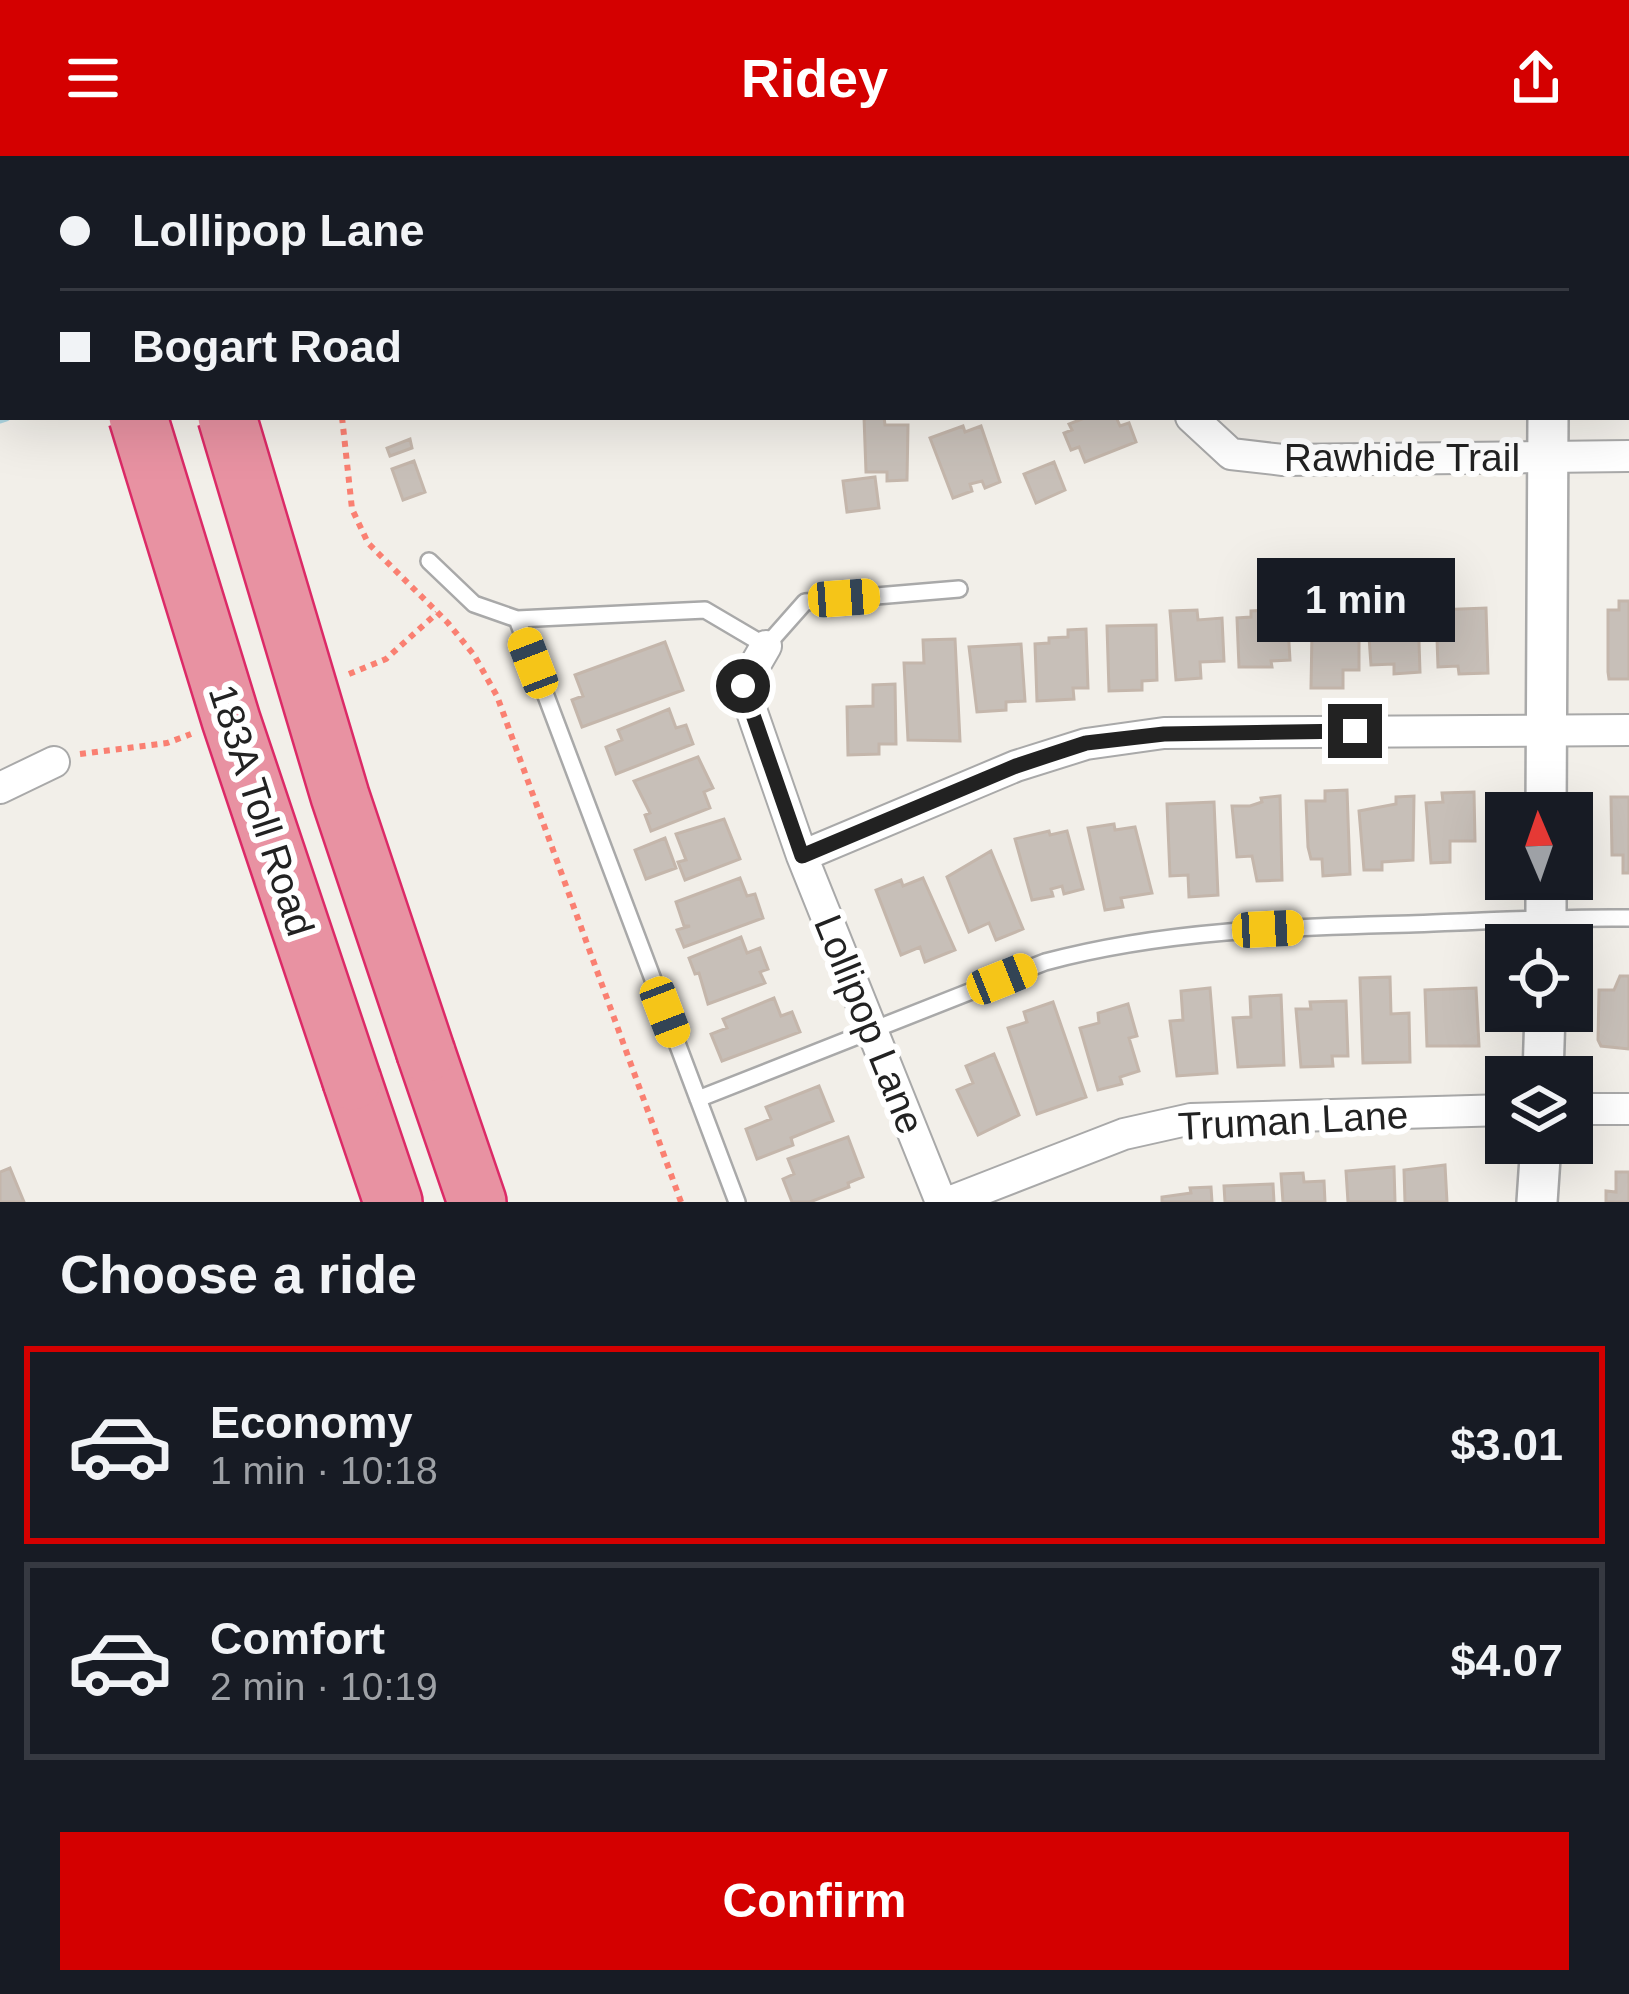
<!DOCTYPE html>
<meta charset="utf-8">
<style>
body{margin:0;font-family:Helvetica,sans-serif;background:#242831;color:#f1f3f6;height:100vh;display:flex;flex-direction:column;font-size:45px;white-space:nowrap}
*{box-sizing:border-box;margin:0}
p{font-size:39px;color:#9ea1a6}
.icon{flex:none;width:66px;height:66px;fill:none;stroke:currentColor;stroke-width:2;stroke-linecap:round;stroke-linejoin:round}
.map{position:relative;height:1046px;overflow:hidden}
.sheet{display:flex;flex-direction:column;background:#171b24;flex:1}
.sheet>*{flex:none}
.hud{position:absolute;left:0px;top:0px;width:1629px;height:264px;box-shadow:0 12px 48px #0002;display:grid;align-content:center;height:264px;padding:0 60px;background:#171b24}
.needle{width:78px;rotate:358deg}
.buttons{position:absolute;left:1485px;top:636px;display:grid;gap:24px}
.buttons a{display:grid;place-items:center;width:108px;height:108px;border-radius:0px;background:#171b24;box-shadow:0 12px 48px #0002;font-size:60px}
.end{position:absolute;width:54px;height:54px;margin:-27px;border:15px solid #222;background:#fff;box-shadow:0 0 0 6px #fff}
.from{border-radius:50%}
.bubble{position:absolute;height:84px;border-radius:0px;background:#171b24;box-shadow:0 12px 48px #0002;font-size:39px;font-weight:800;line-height:84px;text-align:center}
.car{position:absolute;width:36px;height:72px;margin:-36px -18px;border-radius:15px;box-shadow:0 0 9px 3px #0007;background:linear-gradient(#f5c518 24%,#345 0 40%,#f5c518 0 76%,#345 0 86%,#f5c518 0)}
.hud b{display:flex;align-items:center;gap:42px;height:114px;font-size:45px}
.hud b+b{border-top:3px solid #363941}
.hud i{width:30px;height:30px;background:#f1f3f6}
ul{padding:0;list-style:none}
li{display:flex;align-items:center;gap:36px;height:198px;margin:0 24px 18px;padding:0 36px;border:6px solid #363941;border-radius:0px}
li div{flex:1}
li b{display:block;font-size:45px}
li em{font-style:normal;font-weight:800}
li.selected{border-color:#d40000}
li>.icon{width:108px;height:108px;stroke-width:1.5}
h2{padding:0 60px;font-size:54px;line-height:144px}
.cta{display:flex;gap:24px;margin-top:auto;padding:24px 60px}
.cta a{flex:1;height:138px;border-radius:0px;background:#d40000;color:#fff;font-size:48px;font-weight:800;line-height:138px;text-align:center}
header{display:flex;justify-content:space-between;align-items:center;height:156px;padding:0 60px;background:#d40000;color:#fff;font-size:54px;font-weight:800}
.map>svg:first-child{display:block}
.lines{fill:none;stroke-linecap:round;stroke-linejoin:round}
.stream{stroke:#aad3df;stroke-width:9}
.building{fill:#c7bfb8;stroke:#c4b6ab;stroke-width:3}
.service-casing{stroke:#a9a9a9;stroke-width:20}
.minor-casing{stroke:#a9a9a9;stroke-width:34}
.tertiary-casing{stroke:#a9a9a9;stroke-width:44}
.motorway-casing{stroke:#dc2a67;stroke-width:62}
.path{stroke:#fa8072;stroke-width:6;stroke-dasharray:6 6;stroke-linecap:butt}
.service{stroke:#fff;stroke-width:15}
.minor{stroke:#fff;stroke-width:30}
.tertiary{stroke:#fff;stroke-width:39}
.motorway{stroke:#e892a2;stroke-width:57}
.motorway-bridge-casing{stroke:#dc2a67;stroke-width:62;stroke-linecap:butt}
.motorway-bridge{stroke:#e892a2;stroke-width:57}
.route{stroke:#222;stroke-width:15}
.labels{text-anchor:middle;stroke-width:12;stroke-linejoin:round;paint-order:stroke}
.street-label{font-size:39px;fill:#222;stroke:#fff}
</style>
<header><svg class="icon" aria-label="menu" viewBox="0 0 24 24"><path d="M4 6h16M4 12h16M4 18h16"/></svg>Ridey<svg class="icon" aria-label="share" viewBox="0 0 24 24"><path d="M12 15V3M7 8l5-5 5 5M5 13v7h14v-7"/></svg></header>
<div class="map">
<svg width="1629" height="1046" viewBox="0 0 1629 1046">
<rect width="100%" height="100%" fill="#f2efe9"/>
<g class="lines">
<path class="stream" d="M426,3L430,0
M0,263L6,261"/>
</g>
<path class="building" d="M982,0H1037V1L983,3Z
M1441,0H1488V3H1441Z
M1610,0H1629V77L1626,3Z
M1626,140H1629V242H1626Z
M864,261H884L885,269H908L907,324L887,325V316H866Z
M1087,261H1116L1120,270L1129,267L1136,286L1085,306L1079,291L1071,294L1064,277L1072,274L1069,268Z
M963,270L965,276L981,270L1000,326L985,332L982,325L970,328L972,335L953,342L930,282Z
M410,283L412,292L390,300L387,292Z
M414,305L425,336L403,344L392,313Z
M1054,306L1065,334L1036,347L1024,318Z
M875,321L879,352L847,356L843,325Z
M1619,445H1629V523H1609L1608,516V454H1619Z
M1486,452L1488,517L1459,518L1458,510L1438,511L1436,454Z
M1287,453L1290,504L1271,505L1272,511H1239L1237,462L1251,461V455Z
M1197,454L1198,464L1222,462L1224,505L1200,506L1201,522L1176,524L1170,455Z
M1339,455L1359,456V514H1343V532H1311L1312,476H1339Z
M1418,455L1420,516L1394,518V508L1371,509L1368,467L1391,466V456Z
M1156,469L1157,524L1142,525V534L1109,535L1107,470Z
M1086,473L1088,532H1073L1074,543L1037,545L1035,488L1049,487V482L1068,481V474Z
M955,483L960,585L908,584L904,507H924L923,484Z
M665,486L683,534L582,571L572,544L583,540L575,519Z
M1021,488L1025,545L1006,546V554L977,556L969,491Z
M895,528L896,588H879V598L848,599L847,551L873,550V529Z
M669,553L676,572L686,569L693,588L616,618L606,591L622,584L618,574Z
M698,601L713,632L704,636L710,652L651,675L645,659L650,657L634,625Z
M1347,634L1350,718L1323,720L1322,703H1311L1308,691L1306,645H1325V635Z
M1474,636L1475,685H1450V706L1431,707L1426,647L1443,646L1442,637Z
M1280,640L1282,724L1257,725L1252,700L1237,701L1232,650H1250L1262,646L1261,642Z
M1414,640L1413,704L1382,706V714H1364L1359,655L1396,648V641Z
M1611,641H1629V717H1623V699H1612Z
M1214,646L1218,739L1189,741L1188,719L1170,720L1167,648Z
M724,663L740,703L685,724L678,706L686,704L676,678Z
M1114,668L1115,674L1135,671L1152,737L1121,742L1123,751L1105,754L1088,672Z
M1049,675L1050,679L1067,675L1083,733L1064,738L1062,730L1051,733L1053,740L1032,744L1015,683Z
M665,682L676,712L646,723L635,694Z
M991,695L1023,773L996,784L989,767L969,776L947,721Z
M740,722L747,740L755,738L763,762L684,791L677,774L690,770H684L676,746Z
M923,722L955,794L925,806L920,791L901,799L876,734L901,724L903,730Z
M741,781L747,797L760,792L768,813L760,816L765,827L708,848L699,817L695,818L689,802Z
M1620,820H1629V893L1601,890L1598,884L1599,834H1614Z
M1390,821L1391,858L1409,857L1410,906L1363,907L1360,822Z
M1210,832L1217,917L1177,920L1170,865L1183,864L1181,835Z
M1476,832L1479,890H1427L1425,834Z
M1281,839L1284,909L1238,911L1233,862L1251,861L1250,841Z
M774,842L781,860L792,856L800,876L722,905L711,878L727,872L723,863Z
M1346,845L1348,900H1332L1333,910L1301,911L1296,853H1311L1310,846Z
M1053,846L1086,941L1037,958L1008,872L1027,866L1024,856Z
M1128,848L1137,880L1129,882L1139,915L1120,921L1122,928L1098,934L1080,872L1099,867L1098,857Z
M994,898L1019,959L978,979L957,934L973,927L966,910Z
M819,930L833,965L791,982L793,989L757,1003L746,973L771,963L766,951Z
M848,981L863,1021L848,1027L849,1031L810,1046H792L783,1023L794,1018L788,1003Z
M1445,1009L1447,1046H1405L1404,1014Z
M1394,1011L1395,1046H1348L1346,1015Z
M10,1012L24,1046H0V1016Z
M1616,1016H1629V1046H1606V1035L1616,1036Z
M1303,1017L1304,1026L1324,1025L1325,1046H1283L1281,1018Z
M1273,1028L1274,1046H1225L1224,1030Z
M1211,1031L1212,1046H1162V1041L1191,1037L1190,1032Z"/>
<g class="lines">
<defs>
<path id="service" d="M1626,113H1629
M429,405L474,448L517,463L705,454L766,490L805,446L959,433
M517,463L737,1046
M698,943L1045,806C1165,774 1286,771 1409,768C1482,765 1556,761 1629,762"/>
<path id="minor" d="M1211,3L1217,0
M1191,261L1231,298L1283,304L1629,300
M766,490L743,530L802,700L941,1046
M0,632L54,606
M802,700L1016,610L1086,588L1164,577L1629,574
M1572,953H1629
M949,1046L1124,978L1191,963L1506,954"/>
<path id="tertiary" d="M1549,0V3
M1546,657L1548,261
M1546,789V723
M1543,921L1545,855
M1537,1046L1541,987"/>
<path id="motorway" d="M61,0L62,3
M156,0L157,3
M426,897L477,1046
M352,925L393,1046"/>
</defs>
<use href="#service" class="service-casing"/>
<use href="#minor" class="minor-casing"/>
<use href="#tertiary" class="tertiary-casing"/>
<use href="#motorway" class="motorway-casing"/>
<path class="path" d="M323,0L324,3
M342,261L352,353L368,387L448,467L474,499L497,540L681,1046
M349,518L386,503L437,457
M80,598L167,587L191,578"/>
<use href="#service" class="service"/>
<use href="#minor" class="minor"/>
<use href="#tertiary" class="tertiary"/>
<use href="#motorway" class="motorway"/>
<defs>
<path id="motorway-bridge" d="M138,261L231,564L352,925
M227,261L340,640L426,897"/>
</defs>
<use href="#motorway-bridge" class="motorway-bridge-casing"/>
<use href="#motorway-bridge" class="motorway-bridge"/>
</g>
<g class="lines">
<path class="route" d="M743,530L802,700L1016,610L1086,587L1164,578L1355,575"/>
</g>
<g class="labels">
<g class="street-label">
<text x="1402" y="315">Rawhide Trail</text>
<text transform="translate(262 654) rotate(72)" y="14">183A Toll Road</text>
<text transform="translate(870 868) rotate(68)" y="14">Lollipop Lane</text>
<text transform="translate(1293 964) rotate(-3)" y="14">Truman Lane</text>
</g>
</g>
</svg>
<div class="buttons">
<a><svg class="needle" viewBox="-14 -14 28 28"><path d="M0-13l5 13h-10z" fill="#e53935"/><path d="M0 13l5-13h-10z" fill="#9ea1a6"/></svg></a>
<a><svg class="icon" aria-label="locate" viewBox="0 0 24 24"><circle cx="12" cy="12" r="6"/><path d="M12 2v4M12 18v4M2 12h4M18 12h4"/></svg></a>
<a><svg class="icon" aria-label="layers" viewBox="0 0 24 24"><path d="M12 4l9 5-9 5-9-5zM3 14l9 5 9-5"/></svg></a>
</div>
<i class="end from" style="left:743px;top:530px"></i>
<i class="end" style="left:1355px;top:575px"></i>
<div class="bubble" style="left:1257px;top:402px;width:198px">1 min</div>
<i class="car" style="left:844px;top:442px;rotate:86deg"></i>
<i class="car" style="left:533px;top:507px;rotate:339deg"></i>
<i class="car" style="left:1268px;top:773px;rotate:87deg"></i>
<i class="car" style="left:1002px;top:823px;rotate:68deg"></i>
<i class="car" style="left:665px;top:856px;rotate:159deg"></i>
<div class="hud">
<b><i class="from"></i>Lollipop Lane</b>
<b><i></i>Bogart Road</b>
</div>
</div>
<section class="sheet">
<h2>Choose a ride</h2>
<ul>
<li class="selected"><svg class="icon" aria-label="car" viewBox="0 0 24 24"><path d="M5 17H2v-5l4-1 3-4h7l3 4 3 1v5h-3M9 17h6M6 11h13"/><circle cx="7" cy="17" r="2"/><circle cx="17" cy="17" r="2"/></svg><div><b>Economy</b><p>1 min · 10:18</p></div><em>$3.01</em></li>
<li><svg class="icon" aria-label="car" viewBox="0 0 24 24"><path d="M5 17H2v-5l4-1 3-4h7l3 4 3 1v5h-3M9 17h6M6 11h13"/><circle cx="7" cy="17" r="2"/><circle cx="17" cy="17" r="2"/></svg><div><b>Comfort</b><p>2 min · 10:19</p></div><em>$4.07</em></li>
</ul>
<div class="cta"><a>Confirm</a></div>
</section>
